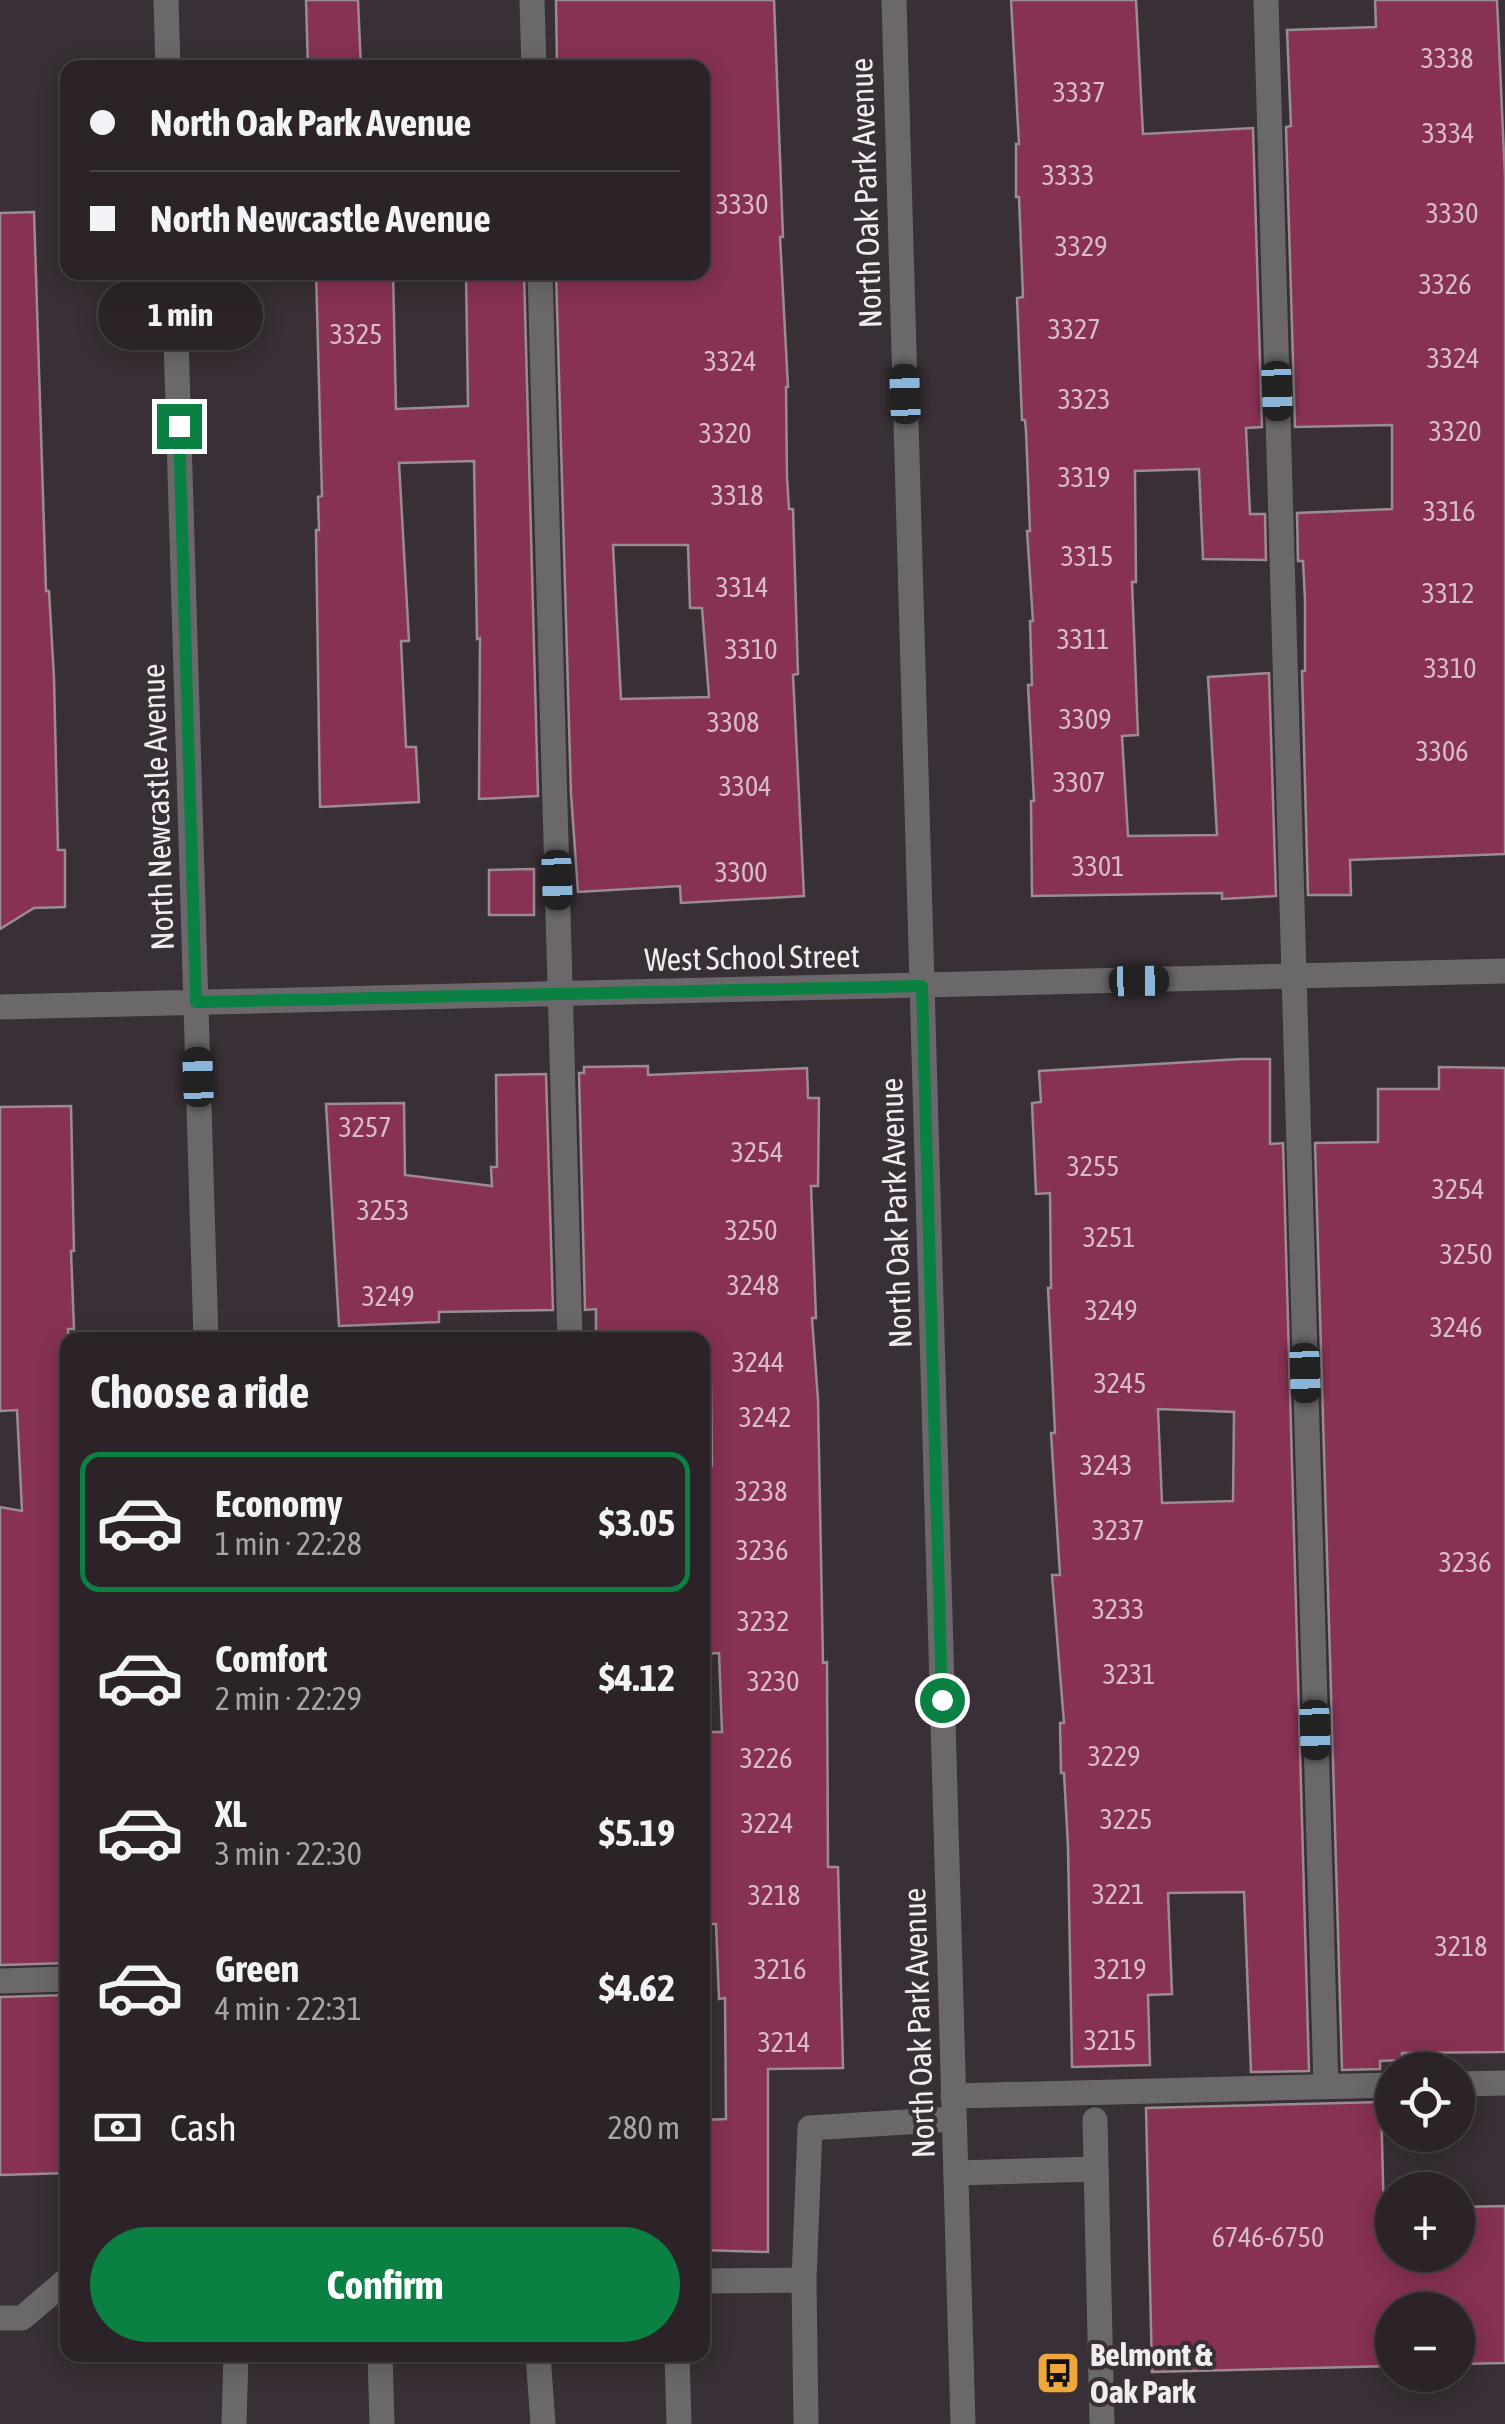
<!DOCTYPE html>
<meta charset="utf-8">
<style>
body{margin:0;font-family:"Asap Condensed",sans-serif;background:#332b30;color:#f1f3f6;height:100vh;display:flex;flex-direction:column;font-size:38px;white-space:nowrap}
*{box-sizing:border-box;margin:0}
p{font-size:32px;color:#a6a4a8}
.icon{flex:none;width:55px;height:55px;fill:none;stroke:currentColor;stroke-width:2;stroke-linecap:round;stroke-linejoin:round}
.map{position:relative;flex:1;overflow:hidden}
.drawer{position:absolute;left:60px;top:1332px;width:650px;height:1030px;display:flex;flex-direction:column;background:#2b2328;border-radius:20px;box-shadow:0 5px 25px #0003,0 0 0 2px #474045}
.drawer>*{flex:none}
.banner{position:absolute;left:60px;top:60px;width:650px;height:220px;border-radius:20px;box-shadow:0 5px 25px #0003,0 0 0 2px #474045;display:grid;align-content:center;height:220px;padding:0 30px;background:#2b2328}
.fabs{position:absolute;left:1375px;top:2052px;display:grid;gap:20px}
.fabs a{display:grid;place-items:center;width:100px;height:100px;border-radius:50%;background:#2b2328;box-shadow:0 5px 25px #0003,0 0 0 2px #474045;font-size:50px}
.end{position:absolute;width:45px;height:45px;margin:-22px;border:12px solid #0b8043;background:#fff;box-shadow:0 0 0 5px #fff}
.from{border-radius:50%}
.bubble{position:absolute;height:70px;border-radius:35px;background:#2b2328;box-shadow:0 5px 25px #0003,0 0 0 2px #474045;font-size:32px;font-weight:700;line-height:70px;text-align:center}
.car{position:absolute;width:30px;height:60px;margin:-30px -15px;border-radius:12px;box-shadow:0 0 8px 2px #0007;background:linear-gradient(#222 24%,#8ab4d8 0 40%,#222 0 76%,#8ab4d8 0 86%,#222 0)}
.banner b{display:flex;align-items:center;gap:35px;height:95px;font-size:38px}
.banner b+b{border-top:2px solid #474045}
.banner i{width:25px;height:25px;background:#f1f3f6}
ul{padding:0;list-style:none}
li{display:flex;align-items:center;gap:30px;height:140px;margin:0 20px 15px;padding:0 10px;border:5px solid transparent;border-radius:20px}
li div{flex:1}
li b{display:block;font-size:38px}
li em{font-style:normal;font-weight:700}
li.current{border-color:#0b8043}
li>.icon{width:90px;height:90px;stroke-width:1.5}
h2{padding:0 30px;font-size:45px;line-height:120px}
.pay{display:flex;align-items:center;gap:25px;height:110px;padding:0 30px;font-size:38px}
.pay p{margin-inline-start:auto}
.cta{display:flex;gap:20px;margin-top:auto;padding:20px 30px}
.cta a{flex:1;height:115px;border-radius:60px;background:#0b8043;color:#fff;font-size:40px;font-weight:700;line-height:115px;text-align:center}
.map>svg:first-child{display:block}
.building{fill:#873154;stroke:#9a8c90;stroke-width:2.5;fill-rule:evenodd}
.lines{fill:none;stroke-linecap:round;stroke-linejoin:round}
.service{stroke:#6b686c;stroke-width:25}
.minor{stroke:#6b686c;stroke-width:25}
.tertiary{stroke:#6b686c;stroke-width:25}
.route{stroke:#0b8043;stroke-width:12}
.labels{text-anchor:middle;stroke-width:8;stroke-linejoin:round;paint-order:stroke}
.number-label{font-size:28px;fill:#d7bcc8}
.street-label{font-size:32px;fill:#f2ebef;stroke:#392f36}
.poi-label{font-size:32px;font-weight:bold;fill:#f2ebef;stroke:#392f36;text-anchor:start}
</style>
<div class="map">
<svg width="1505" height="2424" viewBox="0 0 1505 2424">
<rect width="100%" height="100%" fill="#392f36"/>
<path class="building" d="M306,0H358L361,68H308Z
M556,0H774L783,237H780L788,387H786L787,477L789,509H793L798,674L793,675L804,896L681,903L680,886L578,892L571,794L556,272H702V68H557ZM613,545H688L690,608H702L709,697L621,699Z
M1011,0H1136L1143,134L1253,128L1262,427L1246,428L1250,514H1265L1266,560L1203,559L1199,469L1135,471L1136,582H1132L1138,735L1122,736L1128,836L1217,835L1208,677L1269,673L1276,896L1222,899V893L1032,896L1031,801H1034L1028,685H1032L1030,621H1033L1027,531H1030L1026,431L1025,420H1022L1017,298L1023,297L1019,197H1016V144H1019Z
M1375,0H1497L1505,177V854L1350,860L1351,895H1308L1302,671H1305V600L1303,561H1298L1297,513L1392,509V425L1295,427L1286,127L1291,126L1287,30L1376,27Z
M34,212L46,591H49L54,678L58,850H65V907L34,908L0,929V213Z
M316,272H393L396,409L468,406L466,272H524L538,796L479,799L480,638L477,639L474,461L399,463L409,641H401L406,747H416L419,802L320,807L316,530H319L318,497L322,496Z
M534,869V915H489V870Z
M1241,1059H1270V1144L1283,1143L1309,2071L1251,2072L1244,1892L1168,1893L1172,1994L1148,1995L1150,2065L1072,2067L1068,1847L1064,1773H1061L1060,1723H1064L1052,1575H1060L1051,1433H1055L1048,1288H1051L1050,1193L1036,1194L1032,1103L1041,1102L1039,1071ZM1158,1409L1234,1412L1233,1501L1162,1503Z
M648,1066V1075L807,1068L808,1098H819L818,1186H811L816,1318H812L818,1400L823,1663L827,1662L828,1867H838L843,2068L768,2069V2252L702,2250V2120L726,2119L725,1998L719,1999L716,1924H710L707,1850L706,1732H722L719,1653L702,1654V1466H712L711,1387L702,1388V1340H596V1309L585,1310L579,1073H584V1067Z
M1439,1067L1505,1068V2052L1402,2053V2060L1380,2061V2069L1342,2070L1315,1143L1378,1142V1089H1439Z
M546,1074L553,1310L439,1312V1322L339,1326L326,1104L404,1103L405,1175L492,1186L491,1167H497L496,1075Z
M71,1106L74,1251H71L74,1329H68V1963L0,1965V1507L22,1511L17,1410L0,1411V1107Z
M68,1995V2173L0,2175V1997Z
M1381,2102L1384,2219H1392V2255H1458V2207L1505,2206V2363L1458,2364V2310H1392V2366L1152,2372L1146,2108Z"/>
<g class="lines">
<path class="service" d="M532,0L534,68
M1266,0L1326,2087
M540,272L570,1340
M0,1981L68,1979
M1458,2084L1505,2083
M953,2096L1392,2085
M1095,2120L1102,2424
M956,2173L1096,2169
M804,2280L806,2424
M702,2281L804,2280L810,2128L954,2119
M0,2318H22L68,2279
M380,2355L382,2424
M538,2355L543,2424
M677,2355L679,2424"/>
<path class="minor" d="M166,0L168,68
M174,272L206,1340
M0,1007L1505,971
M234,2424L236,2355"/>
<path class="tertiary" d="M894,0L963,2424"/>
</g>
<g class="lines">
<path class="route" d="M179,426L196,1002L922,986L942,1700"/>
</g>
<defs>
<symbol id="bus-square" viewBox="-11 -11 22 22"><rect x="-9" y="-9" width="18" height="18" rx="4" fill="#eea73d" stroke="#392f36"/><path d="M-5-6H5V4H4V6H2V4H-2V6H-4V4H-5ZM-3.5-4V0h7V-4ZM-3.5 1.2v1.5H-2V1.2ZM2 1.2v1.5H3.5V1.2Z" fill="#111"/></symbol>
</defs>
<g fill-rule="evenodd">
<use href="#bus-square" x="1033" y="2348" width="50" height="50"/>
</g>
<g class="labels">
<g class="number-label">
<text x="1447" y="68">3338</text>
<text x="1079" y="102">3337</text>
<text x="1448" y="143">3334</text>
<text x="1068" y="185">3333</text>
<text x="742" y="214">3330</text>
<text x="1452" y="223">3330</text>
<text x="1081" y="256">3329</text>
<text x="1445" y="294">3326</text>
<text x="1074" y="339">3327</text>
<text x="356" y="344">3325</text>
<text x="1453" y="368">3324</text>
<text x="730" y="371">3324</text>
<text x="1084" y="409">3323</text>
<text x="1455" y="441">3320</text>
<text x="725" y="443">3320</text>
<text x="1084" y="487">3319</text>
<text x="737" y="505">3318</text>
<text x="1449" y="521">3316</text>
<text x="1087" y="566">3315</text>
<text x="742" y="597">3314</text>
<text x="1448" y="603">3312</text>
<text x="1083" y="649">3311</text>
<text x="751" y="659">3310</text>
<text x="1450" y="678">3310</text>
<text x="1085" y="729">3309</text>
<text x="733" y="732">3308</text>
<text x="1442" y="761">3306</text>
<text x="1079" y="792">3307</text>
<text x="745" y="796">3304</text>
<text x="1098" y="876">3301</text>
<text x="741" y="882">3300</text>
<text x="365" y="1137">3257</text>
<text x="757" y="1162">3254</text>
<text x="1093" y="1176">3255</text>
<text x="1458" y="1199">3254</text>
<text x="383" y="1220">3253</text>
<text x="751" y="1240">3250</text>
<text x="1109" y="1247">3251</text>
<text x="1466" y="1264">3250</text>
<text x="753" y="1295">3248</text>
<text x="388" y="1306">3249</text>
<text x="1111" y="1320">3249</text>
<text x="1456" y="1337">3246</text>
<text x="758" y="1372">3244</text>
<text x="1120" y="1393">3245</text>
<text x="765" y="1427">3242</text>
<text x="1106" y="1475">3243</text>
<text x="761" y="1501">3238</text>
<text x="1118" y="1540">3237</text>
<text x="762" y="1560">3236</text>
<text x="1465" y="1572">3236</text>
<text x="1118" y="1619">3233</text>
<text x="763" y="1631">3232</text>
<text x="1129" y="1684">3231</text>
<text x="773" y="1691">3230</text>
<text x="1114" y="1766">3229</text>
<text x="766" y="1768">3226</text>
<text x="1126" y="1829">3225</text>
<text x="767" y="1833">3224</text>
<text x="1118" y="1904">3221</text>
<text x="774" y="1905">3218</text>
<text x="1461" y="1956">3218</text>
<text x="780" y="1979">3216</text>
<text x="1120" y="1979">3219</text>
<text x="1110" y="2050">3215</text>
<text x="784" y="2052">3214</text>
<text x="1268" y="2247">6746-6750</text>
</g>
<g class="street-label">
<text transform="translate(866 193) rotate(-92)" y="11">North Oak Park Avenue</text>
<text transform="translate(158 807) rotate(-92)" y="11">North Newcastle Avenue</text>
<text transform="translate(752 958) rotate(-1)" y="11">West School Street</text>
<text transform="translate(896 1213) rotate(-92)" y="11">North Oak Park Avenue</text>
<text transform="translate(919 2023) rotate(-92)" y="11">North Oak Park Avenue</text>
</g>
<g class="poi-label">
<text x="1090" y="2366">Belmont &amp;<tspan x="1090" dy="37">Oak Park</tspan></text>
</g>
</g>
</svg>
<div class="fabs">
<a><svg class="icon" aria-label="locate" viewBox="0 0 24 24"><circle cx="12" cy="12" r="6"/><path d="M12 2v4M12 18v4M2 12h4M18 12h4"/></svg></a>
<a>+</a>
<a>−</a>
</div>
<i class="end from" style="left:942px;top:1700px"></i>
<i class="end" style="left:179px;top:426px"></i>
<div class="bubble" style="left:98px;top:280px;width:165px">1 min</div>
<i class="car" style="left:1277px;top:391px;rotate:178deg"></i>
<i class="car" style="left:905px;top:394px;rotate:358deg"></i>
<i class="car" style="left:557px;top:880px;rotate:178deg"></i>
<i class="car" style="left:1139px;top:981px;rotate:89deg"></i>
<i class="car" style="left:198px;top:1077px;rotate:358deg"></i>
<i class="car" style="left:1305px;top:1373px;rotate:178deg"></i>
<i class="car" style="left:1315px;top:1730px;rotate:178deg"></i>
<div class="banner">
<b><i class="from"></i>North Oak Park Avenue</b>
<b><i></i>North Newcastle Avenue</b>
</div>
<section class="drawer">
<h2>Choose a ride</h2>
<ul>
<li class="current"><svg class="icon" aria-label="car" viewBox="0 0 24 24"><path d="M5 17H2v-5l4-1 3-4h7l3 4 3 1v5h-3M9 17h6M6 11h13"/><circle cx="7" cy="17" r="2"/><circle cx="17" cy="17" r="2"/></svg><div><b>Economy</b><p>1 min · 22:28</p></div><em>$3.05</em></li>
<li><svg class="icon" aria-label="car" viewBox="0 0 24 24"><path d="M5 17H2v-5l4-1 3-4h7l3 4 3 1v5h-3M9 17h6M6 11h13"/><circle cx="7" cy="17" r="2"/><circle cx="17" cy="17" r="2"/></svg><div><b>Comfort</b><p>2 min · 22:29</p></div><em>$4.12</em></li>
<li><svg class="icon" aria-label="car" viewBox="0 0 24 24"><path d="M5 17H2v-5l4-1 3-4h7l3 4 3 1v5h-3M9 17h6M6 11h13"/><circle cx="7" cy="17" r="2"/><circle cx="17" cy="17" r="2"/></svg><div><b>XL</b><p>3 min · 22:30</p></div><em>$5.19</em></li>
<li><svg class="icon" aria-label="car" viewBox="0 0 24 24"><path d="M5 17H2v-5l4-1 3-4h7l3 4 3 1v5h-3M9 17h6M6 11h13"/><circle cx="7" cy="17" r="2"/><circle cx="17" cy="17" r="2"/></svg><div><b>Green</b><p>4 min · 22:31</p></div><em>$4.62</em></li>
</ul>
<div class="pay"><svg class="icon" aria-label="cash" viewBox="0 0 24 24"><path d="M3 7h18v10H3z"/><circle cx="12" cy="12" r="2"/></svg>Cash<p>280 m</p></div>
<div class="cta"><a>Confirm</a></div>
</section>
</div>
